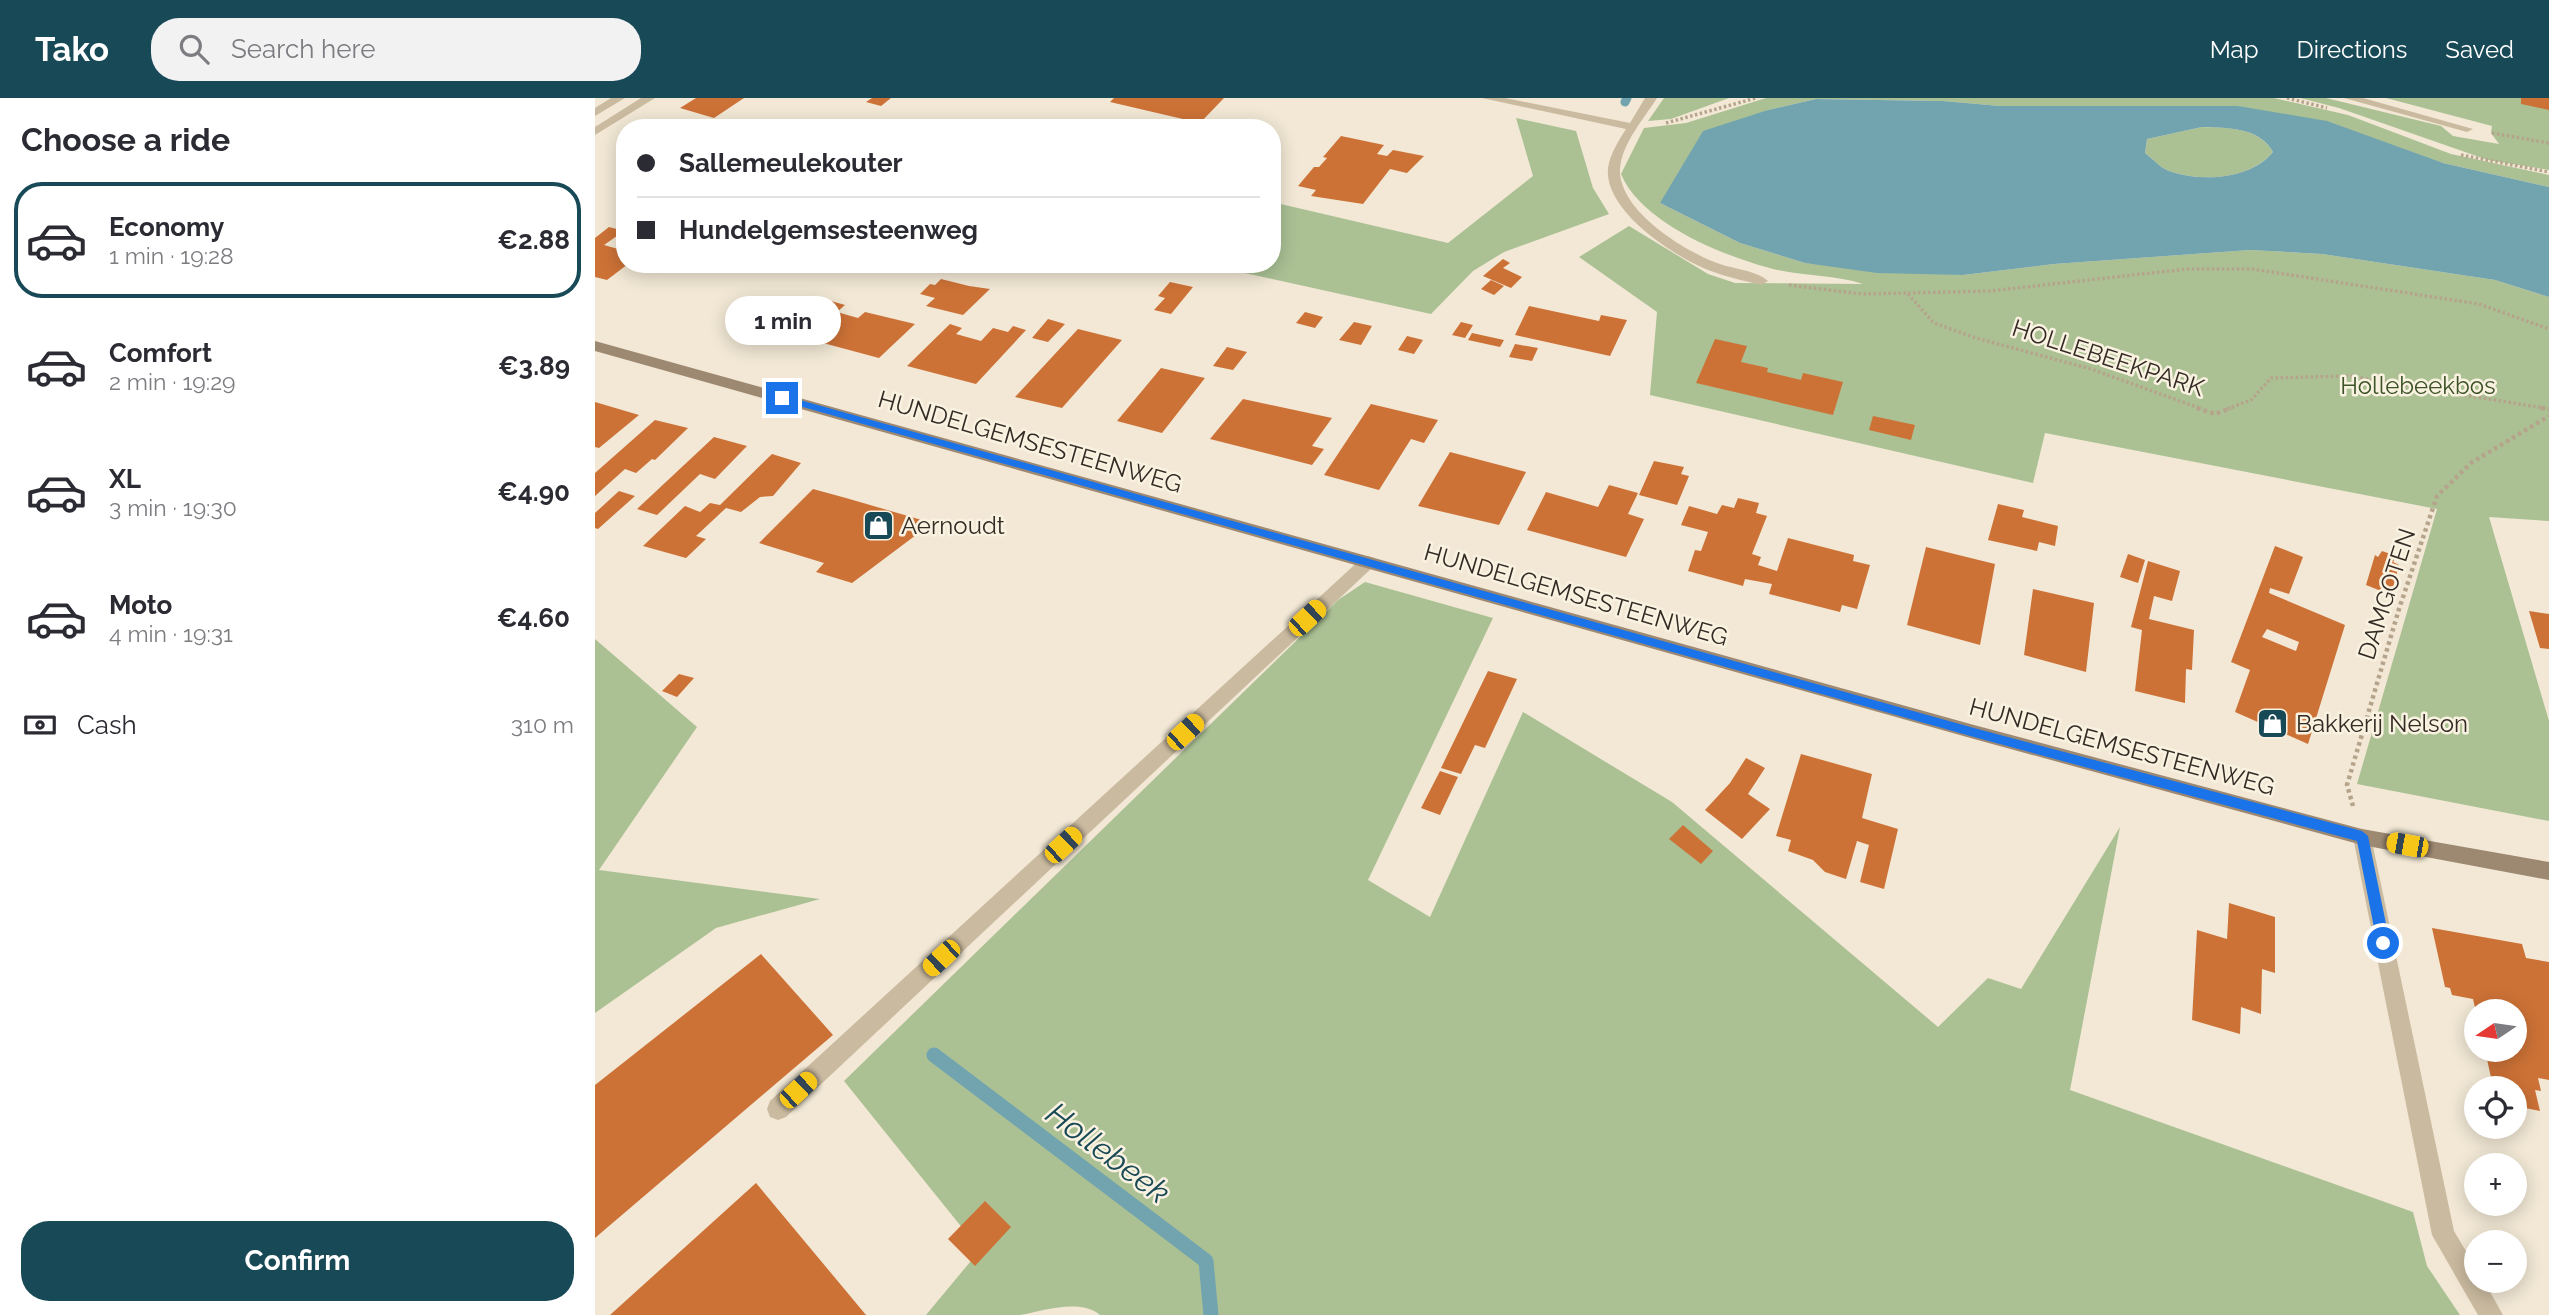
<!DOCTYPE html>
<meta charset="utf-8">
<style>
body{margin:0;font-family:Raleway,sans-serif;background:#f2f2f3;color:#2b2b33;height:100vh;display:flex;flex-direction:column;font-size:26px;white-space:nowrap}
*{box-sizing:border-box;margin:0}
p{font-size:23px;color:#7c7c81}
.icon{flex:none;width:38px;height:38px;fill:none;stroke:currentColor;stroke-width:2;stroke-linecap:round;stroke-linejoin:round}
.map{position:relative;flex:1;overflow:hidden}
.panel{display:flex;flex-direction:column;background:#fff;width:595px}
.panel>*{flex:none}
.top-card{position:absolute;left:21px;top:21px;width:665px;height:154px;border-radius:28px;box-shadow:0 4px 18px #0003;display:grid;align-content:center;height:154px;padding:0 21px;background:#fff}
.needle{width:46px;rotate:257deg}
.buttons{position:absolute;left:1869px;top:901px;display:grid;gap:14px}
.buttons a{display:grid;place-items:center;width:63px;height:63px;border-radius:50%;background:#fff;box-shadow:0 4px 18px #0003;font-size:35px}
.end{position:absolute;width:32px;height:32px;margin:-16px;border:9px solid #1a73e8;background:#fff;box-shadow:0 0 0 4px #fff}
.from{border-radius:50%}
.bubble{position:absolute;height:49px;border-radius:24px;background:#fff;box-shadow:0 4px 18px #0003;font-size:23px;font-weight:700;line-height:49px;text-align:center}
.car{position:absolute;width:21px;height:42px;margin:-21px -10px;border-radius:9px;box-shadow:0 0 5px 2px #0007;background:linear-gradient(#f5c518 24%,#345 0 40%,#f5c518 0 76%,#345 0 86%,#f5c518 0)}
.top-card b{display:flex;align-items:center;gap:24px;height:66px;font-size:26px}
.top-card b+b{border-top:2px solid #e1e1e2}
.top-card i{width:18px;height:18px;background:#2b2b33}
ul{padding:0;list-style:none}
li{display:flex;align-items:center;gap:21px;height:116px;margin:0 14px 10px;padding:0 7px;border:4px solid transparent;border-radius:28px}
li div{flex:1}
li b{display:block;font-size:26px}
li em{font-style:normal;font-weight:700}
li.active{border-color:#184956}
li>.icon{width:63px;height:63px;stroke-width:1.5}
h2{padding:0 21px;font-size:32px;line-height:84px}
.pay{display:flex;align-items:center;gap:18px;height:77px;padding:0 21px;font-size:26px}
.pay p{margin-inline-start:auto}
.button{display:flex;gap:14px;margin-top:auto;padding:14px 21px}
.button a{flex:1;height:80px;border-radius:28px;background:#184956;color:#fff;font-size:28px;font-weight:700;line-height:80px;text-align:center}
header{display:flex;align-items:center;gap:42px;box-sizing:border-box;height:98px;padding:0 35px;background:#184956;color:#fff}
header strong{font-size:33px}
nav{display:flex;gap:38px;margin-inline-start:auto;font-size:24px}
.search{width:490px;height:63px;background:#f2f2f3;display:flex;align-items:center;gap:18px;box-sizing:border-box;padding:0 24px;border-radius:28px;color:#7c7c81;font-size:26px}
main{display:flex;flex:1;min-height:0}
.map>svg:first-child{display:block}
.green{fill:#abc194}
.water{fill:#72a4b0;fill-rule:evenodd}
.lines{fill:none;stroke-linecap:round;stroke-linejoin:round}
.stream-far1{stroke:#72a4b0;stroke-width:9}
.stream{stroke:#72a4b0;stroke-width:15}
.building{fill:#cd7237;fill-rule:evenodd}
.path-far1{stroke:#b5a48b;stroke-width:3.5;stroke-dasharray:2.5 2.5;stroke-linecap:butt}
.path{stroke:#b5a48b;stroke-width:4.5;stroke-dasharray:3.5 3.5;stroke-linecap:butt}
.lane{fill:#cabaa0;fill-rule:evenodd}
.street{fill:#cabaa0;fill-rule:evenodd}
.secondary{fill:#9d8872;fill-rule:evenodd}
.route{fill:#1a73e8}
.labels{text-anchor:middle;stroke-width:5;stroke-linejoin:round;paint-order:stroke}
.street-label{font-size:24px;fill:#332b24;stroke:#faf2e1}
.park-label{font-size:24px;fill:#3c5327;stroke:#faf2e1}
.poi-label{font-size:24px;fill:#332b24;stroke:#faf2e1;text-anchor:start}
.near-water-label{font-size:32px;font-style:italic;fill:#184956;stroke:#faf2e1}
</style>
<header>
<strong>Tako</strong>
<div class="search"><svg class="icon" aria-label="search" viewBox="0 0 24 24"><circle cx="10" cy="10" r="6"/><path d="M15 15l6 6"/></svg>Search here</div>
<nav><a>Map</a><a>Directions</a><a>Saved</a></nav>
</header>
<main>
<section class="panel">
<h2>Choose a ride</h2>
<ul>
<li class="active"><svg class="icon" aria-label="car" viewBox="0 0 24 24"><path d="M5 17H2v-5l4-1 3-4h7l3 4 3 1v5h-3M9 17h6M6 11h13"/><circle cx="7" cy="17" r="2"/><circle cx="17" cy="17" r="2"/></svg><div><b>Economy</b><p>1 min · 19:28</p></div><em>€2.88</em></li>
<li><svg class="icon" aria-label="car" viewBox="0 0 24 24"><path d="M5 17H2v-5l4-1 3-4h7l3 4 3 1v5h-3M9 17h6M6 11h13"/><circle cx="7" cy="17" r="2"/><circle cx="17" cy="17" r="2"/></svg><div><b>Comfort</b><p>2 min · 19:29</p></div><em>€3.89</em></li>
<li><svg class="icon" aria-label="car" viewBox="0 0 24 24"><path d="M5 17H2v-5l4-1 3-4h7l3 4 3 1v5h-3M9 17h6M6 11h13"/><circle cx="7" cy="17" r="2"/><circle cx="17" cy="17" r="2"/></svg><div><b>XL</b><p>3 min · 19:30</p></div><em>€4.90</em></li>
<li><svg class="icon" aria-label="car" viewBox="0 0 24 24"><path d="M5 17H2v-5l4-1 3-4h7l3 4 3 1v5h-3M9 17h6M6 11h13"/><circle cx="7" cy="17" r="2"/><circle cx="17" cy="17" r="2"/></svg><div><b>Moto</b><p>4 min · 19:31</p></div><em>€4.60</em></li>
</ul>
<div class="pay"><svg class="icon" aria-label="cash" viewBox="0 0 24 24"><path d="M3 7h18v10H3z"/><circle cx="12" cy="12" r="2"/></svg>Cash<p>310 m</p></div>
<div class="button"><a>Confirm</a></div>
</section>
<div class="map">
<svg width="1954" height="1217" viewBox="0 0 1954 1217">
<rect width="100%" height="100%" fill="#f2e8d5"/>
<path class="green" d="M1069,0H1134L1076,21L1053,23Z
M1171,0H1679L1753,17L1856,56L1954,77V89L1848,65L1643,8H1405L1348,3L1221,1L1173,12L1065,105L1145,145L1210,165L1368,177L1459,166L1655,152L1727,156L1900,182L1954,199V423L1894,419L1954,623V723L1762,686L1842,411L1450,335L1438,385L1055,297L1062,214L984,159L1034,128L1113,176L1140,185L1268,186C1240,177 1207,178 1178,171C1129,158 1047,126 1026,76L1049,30L1091,25Z
M1705,0H1731L1846,28L1858,38L1904,46L1896,35L1897,28L1791,0H1954V72L1893,62L1744,10Z
M921,20L981,33L998,90L1014,116L909,154L878,173L836,216L609,166H677V104L853,145L938,78Z
M1607,29C1634,30 1663,29 1678,54C1655,81 1610,84 1577,74C1567,72 1558,61 1550,55L1552,41Z
M770,484L898,520L773,782L835,819L928,614L1077,704L1343,929L1393,880L1426,891L1525,729L1475,992L1818,1114L1832,1168L1865,1217H505C486,1200 447,1213 425,1217C396,1217 361,1217 331,1217L385,1152L249,983L743,502Z
M0,541L102,629L4,772L225,801L121,830L0,915Z"/>
<path class="water" d="M1221,1L1348,3L1405,8H1643L1732,23L1848,65L1954,89V199L1900,182L1727,156L1655,152L1459,166L1368,177L1282,175L1210,165L1145,145L1065,105L1108,33L1173,12ZM1607,29C1633,30 1664,29 1678,54C1656,81 1609,84 1577,74C1567,72 1558,61 1550,55L1552,41Z"/>
<g class="lines">
<path class="stream-far1" d="M1030,4L1032,0"/>
<path class="stream" d="M339,957L611,1163L616,1217"/>
</g>
<path class="building" d="M101,0H149L119,20L85,10Z
M277,0H296L286,8L271,4Z
M519,0H629L605,25L515,4Z
M1926,0H1954V12L1926,6Z
M746,38L789,47L782,56L792,58L798,52L829,58L812,75L795,71L768,106L716,98L721,92L703,88L719,69H724L732,60L728,59Z
M14,129L29,133L9,147L30,153V166H33L12,182L0,179V140Z
M908,161L915,165L908,170L927,179L916,190L888,178Z
M185,166H220L209,175Z
M346,181L374,188L395,191L368,217L331,208L340,200L325,196L335,186L340,187Z
M896,182L909,188L899,197L886,191Z
M575,184L598,189L576,216L559,212L570,200L563,198Z
M229,201L250,207L242,214L263,220L270,214L320,226L284,260L187,234Z
M934,208L1004,223L1006,217L1032,222L1015,258L920,237Z
M710,214L728,219L720,230L701,225Z
M453,221L470,226L453,244L437,240Z
M759,224L777,228L766,247L744,242Z
M866,224L878,227L870,240L857,237Z
M355,226L367,230L361,236L386,243L398,230L413,234L418,228L431,232L381,286L312,268Z
M483,231L527,242L467,310L420,299Z
M877,235L909,242L905,249L873,242Z
M812,238L828,242L819,256L803,252Z
M1120,241L1152,248L1146,264L1173,270L1172,274L1206,282L1208,275L1248,284L1238,317L1101,285Z
M920,246L943,250L937,263L914,259Z
M632,249L652,254L638,272L618,268Z
M566,270L610,280L567,335L522,323Z
M648,301L737,320L717,348L729,351L717,367L615,341Z
M0,304L44,317L4,350L0,349Z
M776,306L843,322L829,345L816,341L784,392L729,377Z
M1278,318L1320,327L1316,342L1274,332Z
M60,322L93,330L60,362L57,361L41,375L30,371L0,398V375Z
M119,339L152,348L120,381L105,376L62,417L42,411Z
M855,354L931,374L904,427L823,408Z
M177,356L206,365L178,398L165,399L146,414L131,410L101,438L111,441L91,460L48,448L90,408L105,414L115,405L125,407Z
M1059,363L1089,369L1086,376L1094,378L1082,407L1044,397Z
M1014,387L1043,395L1033,416L1049,421L1031,459L932,432L951,394L1003,409Z
M218,391L251,400L337,425L257,485L221,474L229,465L164,445Z
M24,393L40,398L3,431L0,430V415Z
M1143,400L1164,405L1161,415L1172,418L1157,456L1166,459L1163,467L1182,473L1193,440L1259,457L1258,463L1275,467L1262,511L1247,507L1245,514L1174,496L1177,486L1150,481L1148,488L1093,473L1100,452L1106,453L1113,434L1086,427L1094,408L1122,416L1127,407L1139,410Z
M1403,406L1429,412L1427,419L1463,428L1460,448L1444,444L1442,453L1393,442Z
M1680,448L1708,459L1694,496L1675,490L1674,495L1750,527L1713,646L1640,614L1655,572L1636,564ZM1672,531L1704,544L1701,553L1667,539Z
M1331,449L1400,466L1385,547L1312,527Z
M1787,453L1801,458L1798,464L1804,467L1796,497L1771,487L1780,457L1783,459Z
M1533,456L1550,462L1543,485L1525,479Z
M1553,463L1585,473L1577,503L1559,498L1554,521L1599,532L1597,572L1591,571L1590,605L1540,593L1547,532L1536,529Z
M1438,491L1499,505L1491,574L1429,557Z
M1934,513L1954,516V551L1945,550Z
M893,573L922,581L890,650L880,647L866,676L846,670Z
M84,576L99,580L82,599L67,593Z
M1206,656L1277,676L1267,720L1303,731L1289,791L1265,784L1274,747L1262,743L1251,781L1230,774L1218,762L1193,753L1196,742L1181,738Z
M1151,660L1170,670L1153,696L1175,711L1147,741L1110,712L1135,685Z
M845,673L863,679L845,717L826,710Z
M1088,727L1118,753L1106,766L1074,741Z
M1634,805L1680,819V875L1667,871L1666,916L1646,909L1645,936L1597,922L1602,832L1632,841Z
M1837,830L1927,846L1931,860L1954,864V982L1943,980L1946,993L1940,992L1945,1013L1920,1008V990H1904L1903,985L1897,984L1890,952H1920V914H1881L1878,901L1857,897L1855,890L1850,889Z
M166,856L238,937L0,1140V987Z
M161,1085L271,1217H15Z
M390,1103L416,1129L380,1168L353,1141Z"/>
<g class="lines">
<path class="path-far1" d="M1692,0L1732,10
M1071,25L1161,0
M1897,35L1954,45
M1866,57L1954,74
M1194,187L1267,196L1312,195L1339,225L1381,240L1496,271L1607,311
M1313,195L1395,193L1592,171H1657L1884,206L1954,231
M1632,311L1656,302L1676,280L1755,278L1954,311"/>
<path class="path" d="M1602,310L1620,316L1636,310
M1946,310L1954,311
M1758,708L1752,687L1804,511L1842,398L1876,365L1954,318"/>
<path class="lane" d="M773,458L779,460L781,464L779,468L191,1019L183,1022L175,1019L172,1011L175,1003L767,460Z"/>
<path class="street" d="M16,0H30L0,18V10Z
M46,0H60L0,37V29Z
M887,0H910L1035,25L1050,0H1062C1049,21 1027,45 1025,71C1023,112 1089,153 1122,165C1137,171 1161,172 1173,183L1166,187C1146,182 1123,177 1104,168C1072,153 1009,111 1013,70C1015,56 1024,42 1031,31Z
M1749,0H1768L1878,31L1872,34Z
M1767,731L1774,733L1776,739L1859,1133L1881,1170V1183H1889L1908,1217H1883L1837,1137L1758,739L1760,733Z"/>
<path class="secondary" d="M0,243L1379,627L1767,731L1954,764V782L1767,747L1379,641L0,253Z"/>
</g>
<path class="route" d="M187,297L1379,630L1767,733L1773,738L1795,845L1788,851L1782,845L1762,743L1379,639L183,302Z"/>
<defs>
<symbol id="shop-square" viewBox="-11 -11 22 22"><rect x="-9" y="-9" width="18" height="18" rx="4" fill="#184956" stroke="#faf2e1"/><path d="M-5-2.5h2.3a2.7 3.5 0 0 1 5.4 0H5L5.5 6h-11ZM-1.5-2.5h3a1.5 2.3 0 0 0-3 0Z" fill="#fff"/></symbol>
</defs>
<g fill-rule="evenodd">
<use href="#shop-square" x="266" y="410" width="35" height="35"/>
<use href="#shop-square" x="1660" y="608" width="35" height="35"/>
</g>
<g class="labels">
<g class="street-label">
<text transform="translate(1513 260) rotate(18)" y="8">HOLLEBEEKPARK</text>
<text transform="translate(435 344) rotate(16)" y="8">HUNDELGEMSESTEENWEG</text>
<text transform="translate(1792 496) rotate(-72)" y="8">DAMGOTEN</text>
<text transform="translate(981 497) rotate(16)" y="8">HUNDELGEMSESTEENWEG</text>
<text transform="translate(1527 649) rotate(15)" y="8">HUNDELGEMSESTEENWEG</text>
</g>
<g class="park-label">
<text x="1823" y="296">Hollebeekbos</text>
</g>
<g class="poi-label">
<text x="306" y="436">Aernoudt</text>
<text x="1701" y="634">Bakkerij Nelson</text>
</g>
<g class="near-water-label">
<text transform="translate(513 1055) rotate(37)" y="11">Hollebeek</text>
</g>
</g>
</svg>
<div class="buttons">
<a><svg class="needle" viewBox="-14 -14 28 28"><path d="M0-13l5 13h-10z" fill="#e53935"/><path d="M0 13l5-13h-10z" fill="#7c7c81"/></svg></a>
<a><svg class="icon" aria-label="locate" viewBox="0 0 24 24"><circle cx="12" cy="12" r="6"/><path d="M12 2v4M12 18v4M2 12h4M18 12h4"/></svg></a>
<a>+</a>
<a>−</a>
</div>
<i class="end from" style="left:1788px;top:845px"></i>
<i class="end" style="left:187px;top:300px"></i>
<div class="bubble" style="left:130px;top:198px;width:116px">1 min</div>
<i class="car" style="left:712px;top:520px;rotate:47deg"></i>
<i class="car" style="left:590px;top:634px;rotate:47deg"></i>
<i class="car" style="left:468px;top:747px;rotate:47deg"></i>
<i class="car" style="left:1812px;top:747px;rotate:280deg"></i>
<i class="car" style="left:346px;top:860px;rotate:227deg"></i>
<i class="car" style="left:203px;top:992px;rotate:47deg"></i>
<div class="top-card">
<b><i class="from"></i>Sallemeulekouter</b>
<b><i></i>Hundelgemsesteenweg</b>
</div>
</div>
</main>
